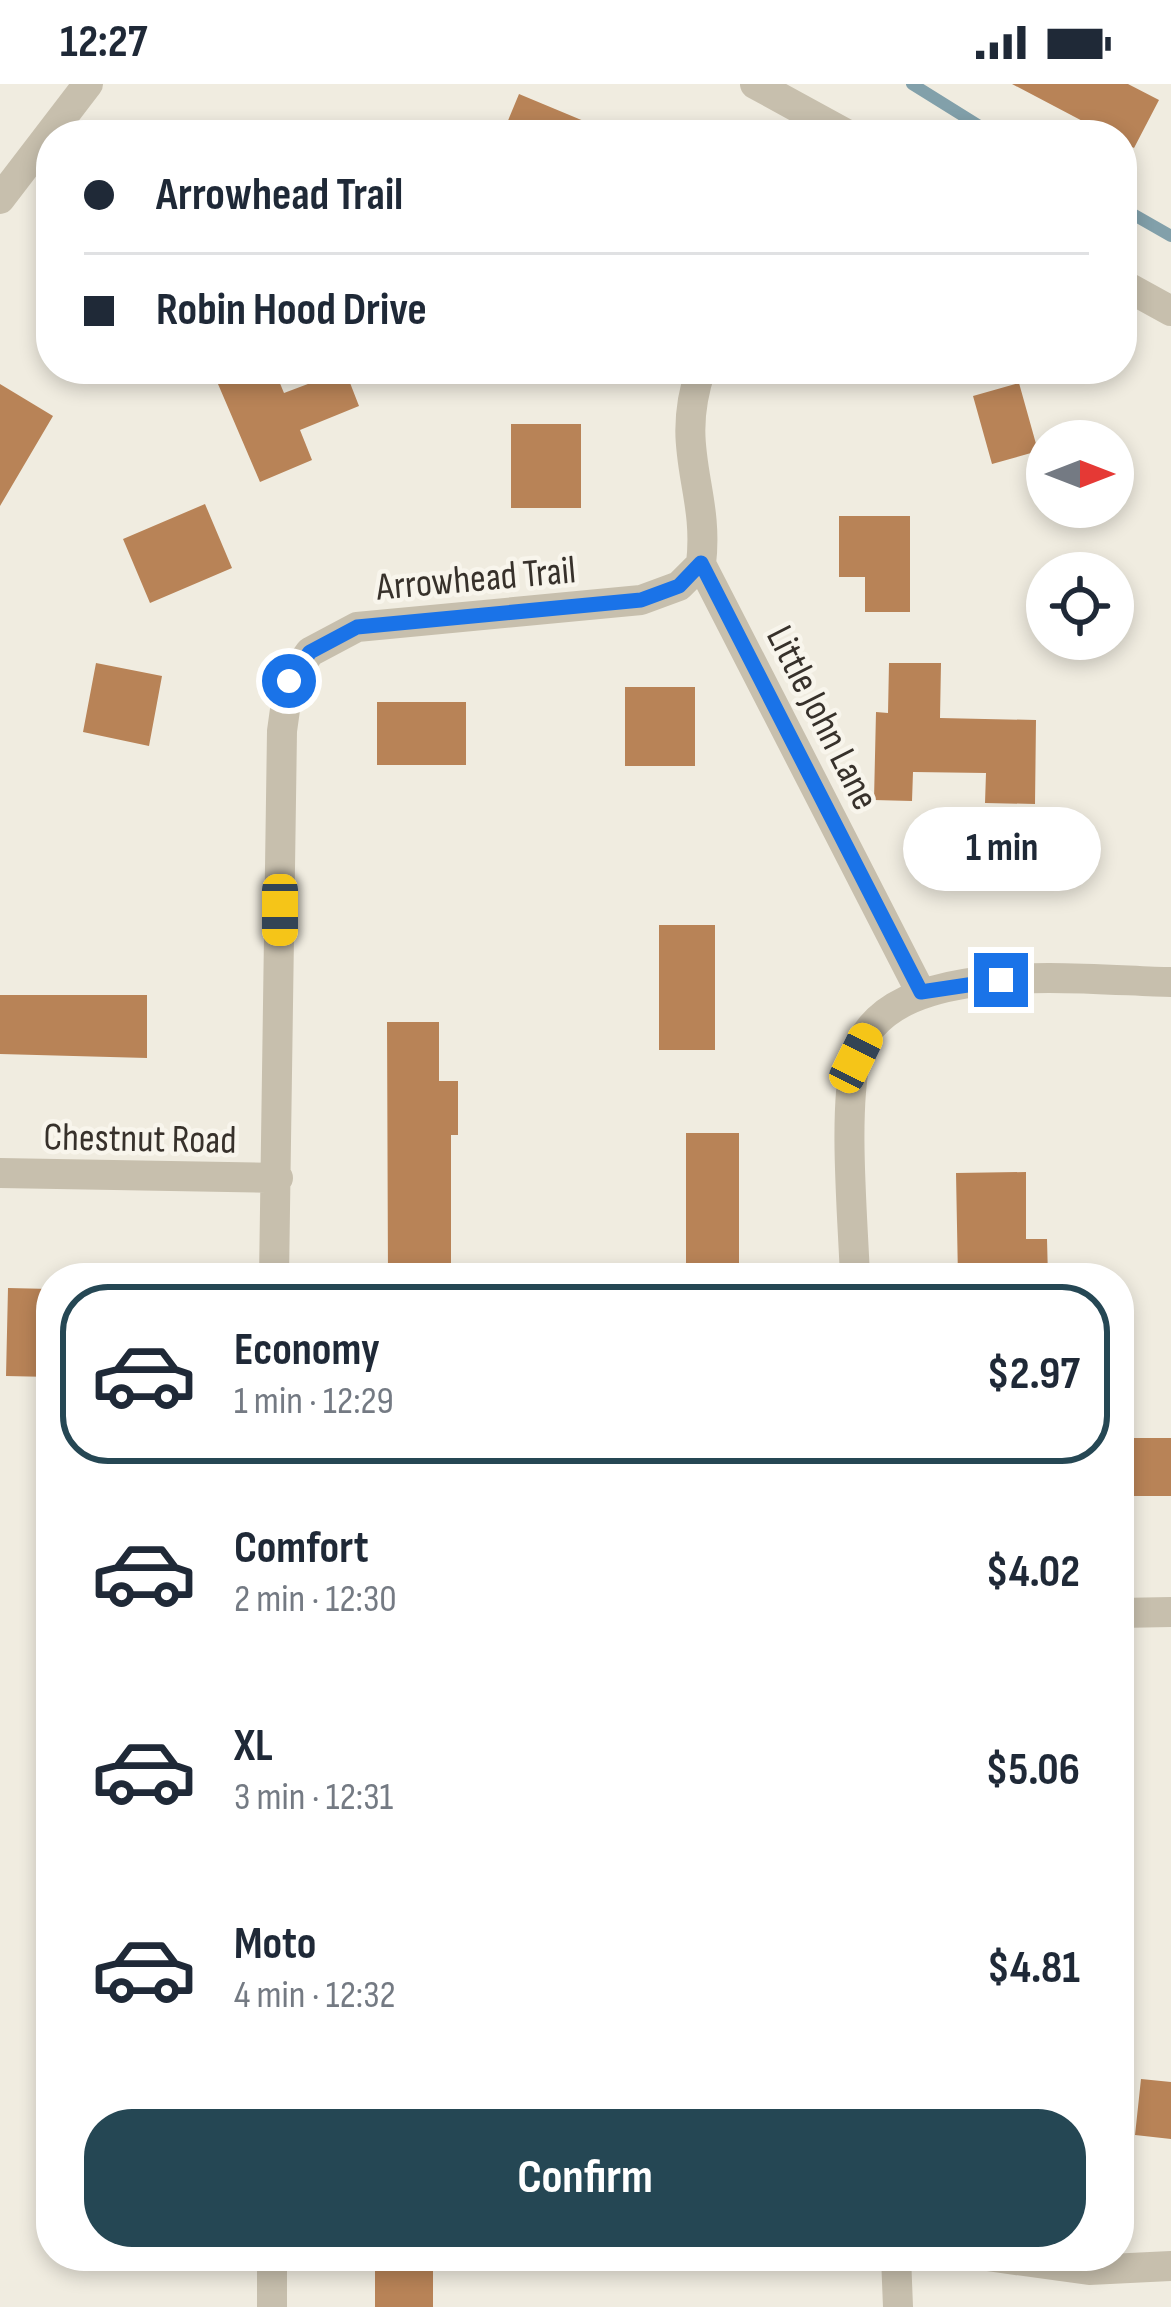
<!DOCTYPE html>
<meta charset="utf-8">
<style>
body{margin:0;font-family:"Sofia Sans Condensed",sans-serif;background:#f2f2f3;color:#1f2937;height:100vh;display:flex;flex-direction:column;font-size:45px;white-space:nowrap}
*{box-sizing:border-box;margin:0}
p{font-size:39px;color:#747a83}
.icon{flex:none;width:66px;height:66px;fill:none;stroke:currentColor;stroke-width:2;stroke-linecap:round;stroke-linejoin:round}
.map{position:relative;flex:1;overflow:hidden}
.drawer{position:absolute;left:36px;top:1179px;width:1098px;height:1008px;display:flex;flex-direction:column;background:#fff;border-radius:48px;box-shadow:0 6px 18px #0003}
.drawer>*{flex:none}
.guide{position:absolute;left:36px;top:36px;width:1101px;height:264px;border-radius:48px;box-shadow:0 6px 18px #0003;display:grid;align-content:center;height:264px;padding:0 48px;background:#fff}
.needle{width:78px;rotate:90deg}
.fabs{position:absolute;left:1026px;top:336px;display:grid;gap:24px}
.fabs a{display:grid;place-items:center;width:108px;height:108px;border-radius:50%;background:#fff;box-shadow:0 6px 18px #0003;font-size:60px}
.end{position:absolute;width:54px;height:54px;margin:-27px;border:15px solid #1a73e8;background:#fff;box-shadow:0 0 0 6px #fff}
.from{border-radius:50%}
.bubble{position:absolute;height:84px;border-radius:42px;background:#fff;box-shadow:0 6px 18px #0003;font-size:39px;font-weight:700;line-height:84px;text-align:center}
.car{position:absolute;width:36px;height:72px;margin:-36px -18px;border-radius:15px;box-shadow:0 0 9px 3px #0007;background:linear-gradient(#f5c518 24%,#345 0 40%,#f5c518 0 76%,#345 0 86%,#f5c518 0)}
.guide b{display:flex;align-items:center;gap:42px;height:114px;font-size:45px}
.guide b+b{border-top:3px solid #e0e1e3}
.guide i{width:30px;height:30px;background:#1f2937}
ul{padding:21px 0 0;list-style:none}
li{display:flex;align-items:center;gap:36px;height:180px;margin:0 24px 18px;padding:0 24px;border:6px solid transparent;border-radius:48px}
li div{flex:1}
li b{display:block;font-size:45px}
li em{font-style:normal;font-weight:700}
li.selected{border-color:#254754}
li>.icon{width:108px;height:108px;stroke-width:1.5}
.button{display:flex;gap:24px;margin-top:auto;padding:24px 48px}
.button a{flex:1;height:138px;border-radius:48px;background:#254754;color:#fff;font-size:48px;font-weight:700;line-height:138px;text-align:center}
.status{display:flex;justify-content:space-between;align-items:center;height:84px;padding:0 60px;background:#fff;direction:ltr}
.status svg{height:33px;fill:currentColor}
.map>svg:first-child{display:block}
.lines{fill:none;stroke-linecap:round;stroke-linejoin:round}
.stream{stroke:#82a0aa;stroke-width:12}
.building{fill:#b88357}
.minor{stroke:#c7bfad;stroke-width:30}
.route{stroke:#1a73e8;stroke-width:15}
.labels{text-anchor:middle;stroke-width:9;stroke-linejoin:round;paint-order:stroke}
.street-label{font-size:39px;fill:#37312b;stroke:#f8f5ec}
</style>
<div class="status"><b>12:27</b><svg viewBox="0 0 49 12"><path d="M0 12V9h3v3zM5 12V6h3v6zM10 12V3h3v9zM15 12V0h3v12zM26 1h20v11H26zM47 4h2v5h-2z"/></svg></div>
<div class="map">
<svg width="1171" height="2223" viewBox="0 0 1171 2223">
<rect width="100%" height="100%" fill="#f0ece0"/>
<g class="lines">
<path class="stream" d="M912,0L994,51
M1122,124L1171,152"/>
</g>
<path class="building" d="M1012,0H1128L1159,16L1134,64L1122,58V51H1109Z
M519,10L615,50V51H502Z
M235,285H274L284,309L345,286L359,322L300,346L312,376L260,398L215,293Z
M1019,299L1038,367L992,380L973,312Z
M0,300L53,332L0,422Z
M511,340H581V424H511Z
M205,420L232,484L150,519L123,455Z
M839,432H910V528H865V493H839Z
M96,579L162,592L149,662L83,648Z
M889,579H941L940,634L1036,636L1035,720L985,719L986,689L913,688L912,717L874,716L876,628L888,629Z
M625,603H695V682H625Z
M377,618H466V681H377Z
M659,841H715V966H659Z
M0,911H147V974L0,970Z
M387,938H439V997H458V1051H451V1194H388Z
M686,1049H739V1194H686Z
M1026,1088V1155H1047L1048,1193L958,1194L956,1089Z
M8,1204L51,1205V1293L6,1292Z
M1132,1354H1171V1412H1132Z
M1141,1995L1171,1998V2055L1135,2051Z
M375,2172H433V2223H375Z"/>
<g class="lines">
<path class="minor" d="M755,0L848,51
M0,115L88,0
M1122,200L1171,227
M701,285C673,367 710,405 701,480L921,909
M0,1089L278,1094
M274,1194L282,647L289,597L310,568L357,543L641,516L679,502L701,480
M855,1194C853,1136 843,1027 856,974C881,869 1089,897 1171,898
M1119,1529L1171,1528
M896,2172L898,2223
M987,2172L1089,2186L1171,2182
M272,2223V2172"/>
</g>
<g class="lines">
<path class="route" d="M289,597L310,568L357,543L641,516L679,502L701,479L921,908L1001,896"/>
</g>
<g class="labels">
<g class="street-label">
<text transform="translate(476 493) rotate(-5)" y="14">Arrowhead Trail</text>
<text transform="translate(824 633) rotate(63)" y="14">Little John Lane</text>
<text transform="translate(140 1053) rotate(1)" y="14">Chestnut Road</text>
</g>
</g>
</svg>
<div class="fabs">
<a><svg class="needle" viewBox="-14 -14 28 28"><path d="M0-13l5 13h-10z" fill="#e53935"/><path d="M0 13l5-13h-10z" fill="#747a83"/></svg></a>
<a><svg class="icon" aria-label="locate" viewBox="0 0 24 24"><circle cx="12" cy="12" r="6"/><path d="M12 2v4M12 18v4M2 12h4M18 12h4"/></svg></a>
</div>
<i class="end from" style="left:289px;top:597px"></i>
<i class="end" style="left:1001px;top:896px"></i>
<div class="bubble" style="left:903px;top:723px;width:198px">1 min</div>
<i class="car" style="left:280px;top:826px;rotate:180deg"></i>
<i class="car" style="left:856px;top:974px;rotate:26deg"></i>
<div class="guide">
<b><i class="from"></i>Arrowhead Trail</b>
<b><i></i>Robin Hood Drive</b>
</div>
<section class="drawer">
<ul>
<li class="selected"><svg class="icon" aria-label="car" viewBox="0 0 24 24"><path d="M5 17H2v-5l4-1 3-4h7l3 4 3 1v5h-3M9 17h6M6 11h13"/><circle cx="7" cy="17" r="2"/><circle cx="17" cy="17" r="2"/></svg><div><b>Economy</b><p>1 min · 12:29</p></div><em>$2.97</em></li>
<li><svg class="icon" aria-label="car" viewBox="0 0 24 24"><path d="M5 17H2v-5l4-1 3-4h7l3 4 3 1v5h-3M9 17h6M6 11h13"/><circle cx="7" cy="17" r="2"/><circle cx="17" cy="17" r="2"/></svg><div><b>Comfort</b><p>2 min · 12:30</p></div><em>$4.02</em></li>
<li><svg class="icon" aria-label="car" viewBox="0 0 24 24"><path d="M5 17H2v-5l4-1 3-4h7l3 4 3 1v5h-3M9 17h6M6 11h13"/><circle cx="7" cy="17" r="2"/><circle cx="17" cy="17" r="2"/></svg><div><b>XL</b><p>3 min · 12:31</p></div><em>$5.06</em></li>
<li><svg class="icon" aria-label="car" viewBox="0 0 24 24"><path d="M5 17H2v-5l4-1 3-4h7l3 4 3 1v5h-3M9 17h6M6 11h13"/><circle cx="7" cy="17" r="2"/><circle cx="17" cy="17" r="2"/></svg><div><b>Moto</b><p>4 min · 12:32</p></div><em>$4.81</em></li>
</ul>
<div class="button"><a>Confirm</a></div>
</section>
</div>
